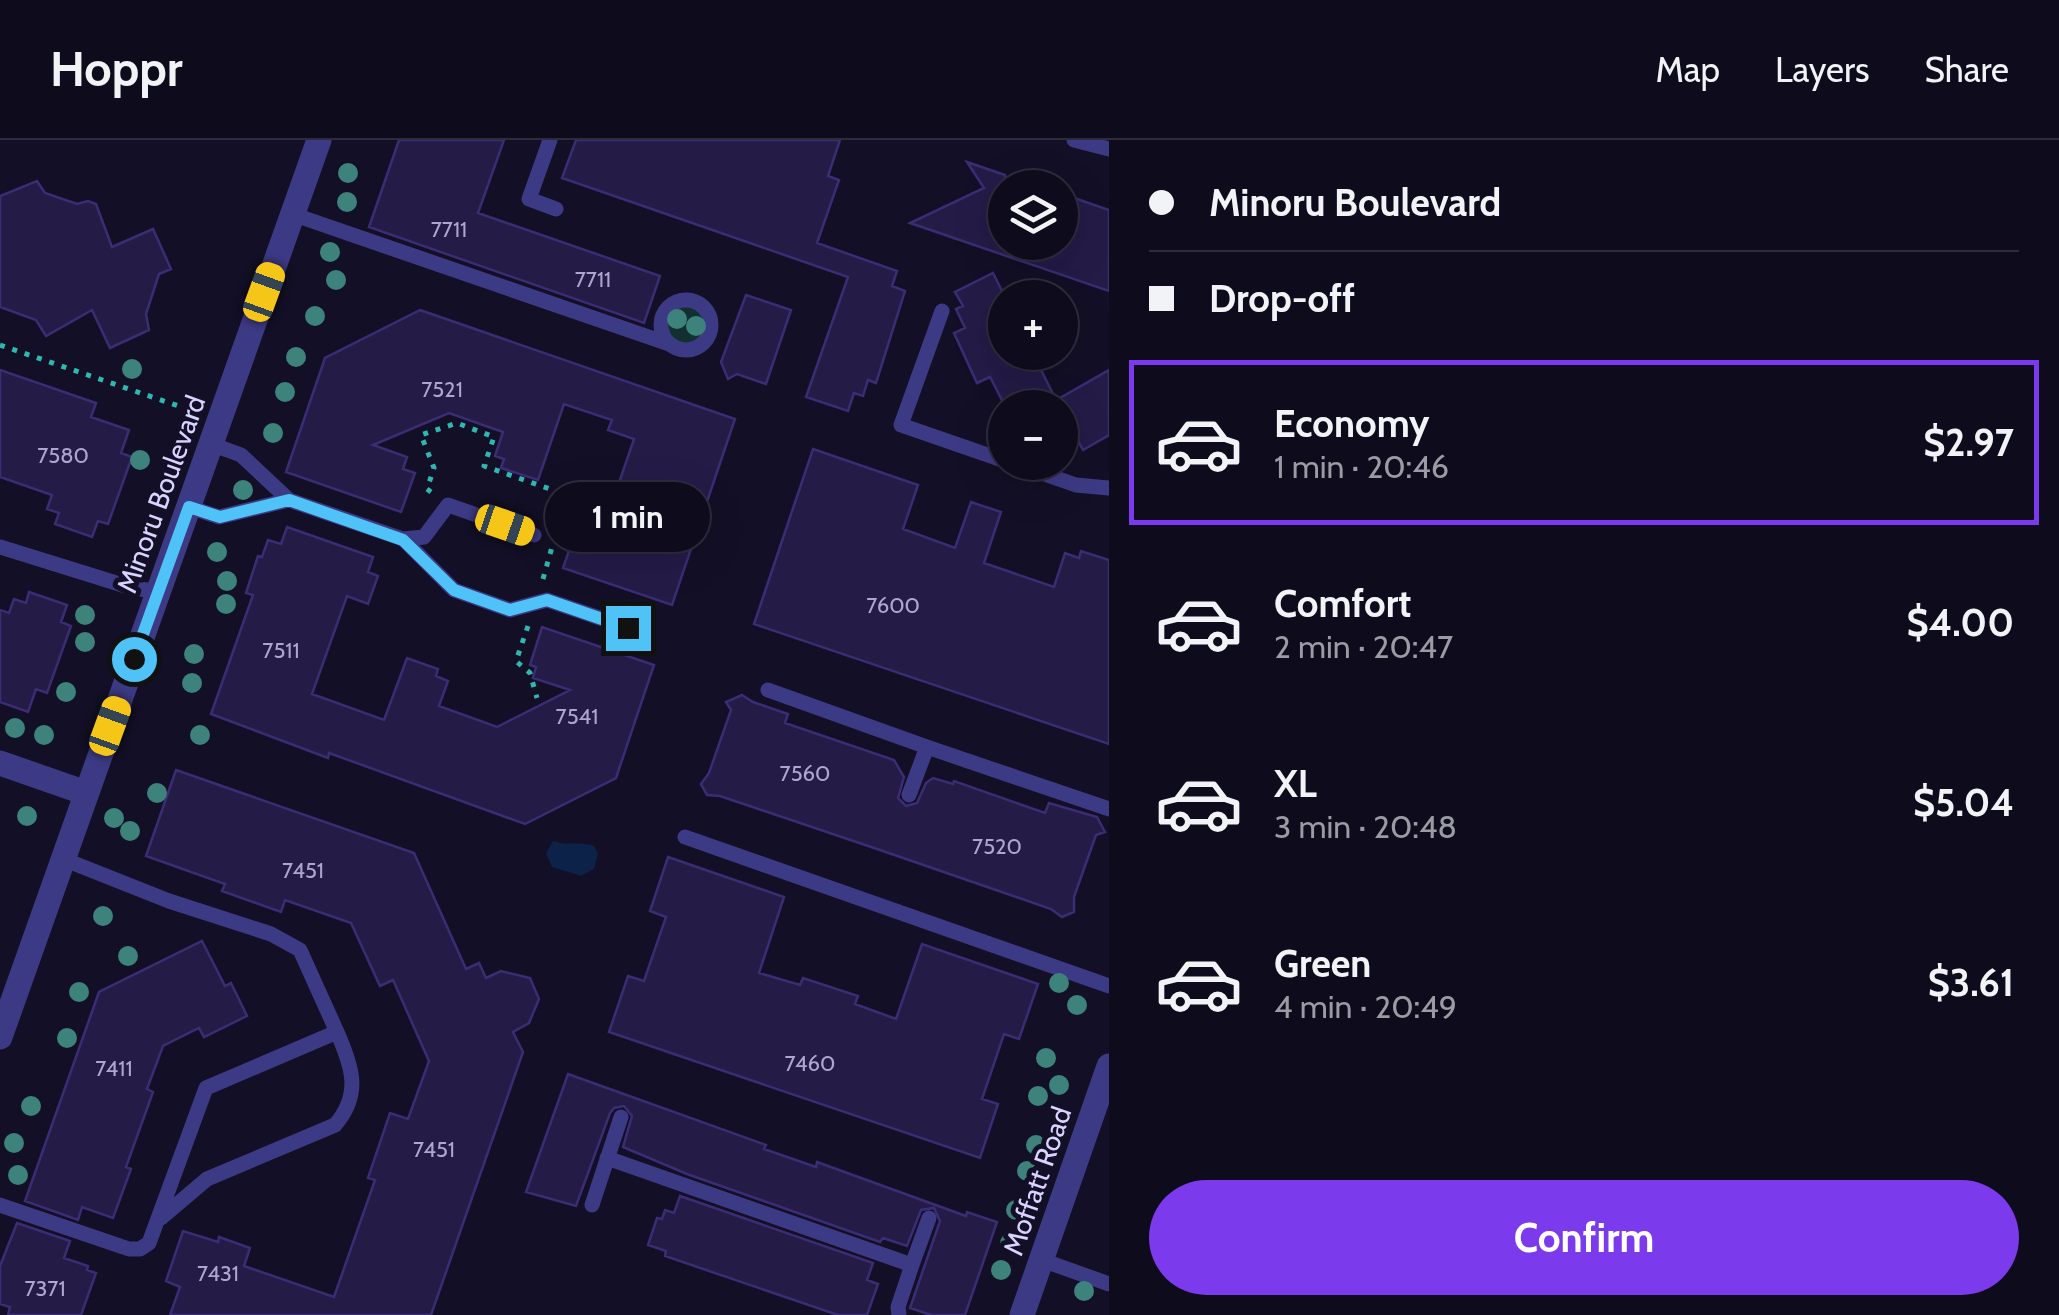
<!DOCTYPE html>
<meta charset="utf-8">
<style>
body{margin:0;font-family:Cabin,sans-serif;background:#171425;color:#f1f3f6;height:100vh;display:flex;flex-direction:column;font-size:38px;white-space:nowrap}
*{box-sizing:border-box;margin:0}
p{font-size:32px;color:#9b9ba3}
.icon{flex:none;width:55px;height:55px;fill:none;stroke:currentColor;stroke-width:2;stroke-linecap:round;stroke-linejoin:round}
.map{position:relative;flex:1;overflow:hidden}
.details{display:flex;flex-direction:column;background:#0e0b1c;width:950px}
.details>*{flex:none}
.hud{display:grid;align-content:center;height:220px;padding:0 40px;background:#0e0b1c}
.buttons{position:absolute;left:988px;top:30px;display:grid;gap:20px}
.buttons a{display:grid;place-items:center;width:90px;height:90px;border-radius:50%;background:#0e0b1c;box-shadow:0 10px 40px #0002,0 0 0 2px #2e2b3b;font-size:50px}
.end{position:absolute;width:45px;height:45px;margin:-22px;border:12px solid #4fc3f7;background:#111;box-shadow:0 0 0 5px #111}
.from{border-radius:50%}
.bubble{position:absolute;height:70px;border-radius:35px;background:#0e0b1c;box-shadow:0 10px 40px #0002,0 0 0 2px #2e2b3b;font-size:32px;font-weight:800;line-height:70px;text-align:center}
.car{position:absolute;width:30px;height:60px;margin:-30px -15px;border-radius:12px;box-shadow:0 0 8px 2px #0007;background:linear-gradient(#f5c518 24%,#345 0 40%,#f5c518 0 76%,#345 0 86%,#f5c518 0)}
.hud b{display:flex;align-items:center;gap:35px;height:95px;font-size:38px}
.hud b+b{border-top:2px solid #2e2b3b}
.hud i{width:25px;height:25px;background:#f1f3f6}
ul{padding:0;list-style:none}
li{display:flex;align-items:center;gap:30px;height:165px;margin:0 20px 15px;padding:0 20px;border:5px solid transparent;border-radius:0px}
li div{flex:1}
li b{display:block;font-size:38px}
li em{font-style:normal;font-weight:800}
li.current{border-color:#7c3aed}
li>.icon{width:90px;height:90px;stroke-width:1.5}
.primary-button{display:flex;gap:20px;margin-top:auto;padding:20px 40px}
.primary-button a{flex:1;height:115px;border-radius:60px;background:#7c3aed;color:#fff;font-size:40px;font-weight:800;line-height:115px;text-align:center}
header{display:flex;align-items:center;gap:60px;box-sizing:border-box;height:140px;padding:0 50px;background:#0e0b1c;border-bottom:2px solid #2e2b3b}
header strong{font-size:48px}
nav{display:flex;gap:55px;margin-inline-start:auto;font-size:35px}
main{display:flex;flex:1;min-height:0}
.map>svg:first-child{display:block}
.green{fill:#12302f}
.water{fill:#0c2248}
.building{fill:#241b47;stroke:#3b2d73;stroke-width:2.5}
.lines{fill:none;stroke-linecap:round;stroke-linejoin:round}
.path{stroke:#2fb8b0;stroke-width:5;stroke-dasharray:5 8;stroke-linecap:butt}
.service{stroke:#3d3a85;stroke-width:15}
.minor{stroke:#3d3a85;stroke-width:25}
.tertiary{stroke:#3d3a85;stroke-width:25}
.tree{fill:#3d827b}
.route{stroke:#4fc3f7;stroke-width:12}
.labels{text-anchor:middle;stroke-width:10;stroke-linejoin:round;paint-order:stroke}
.number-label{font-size:22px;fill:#aca6d1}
.street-label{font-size:28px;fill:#d9d4ff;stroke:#130f26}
</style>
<header>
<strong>Hoppr</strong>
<nav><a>Map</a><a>Layers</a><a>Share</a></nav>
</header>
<main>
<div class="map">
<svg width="1109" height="1175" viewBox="0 0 1109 1175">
<rect width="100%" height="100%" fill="#130f26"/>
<path class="green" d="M667 185a19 19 0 1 1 38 0a19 19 0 1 1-38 0Z"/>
<path class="water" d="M553,701C568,706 579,701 594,706L598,714L594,729L581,736L552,727L546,713Z"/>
<path class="building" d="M399,0H504L478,73L660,136L644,183L369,87Z
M576,0H840L828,36L839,40L817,103L897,131L892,146L905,151L876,243L868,240L863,256L854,253L848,271L806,257L848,137L562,38Z
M967,22L1005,35V102H1060V53L1109,70V151L910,83L984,48Z
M37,41L45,53L77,64L88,61L96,64L112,107L153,89L171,129L159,134L146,174L149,190L110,208L92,170L46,196L36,180L0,167V56Z
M993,133L1005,157V212H1032L1060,268H1006L990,237L977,243L954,193L965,188L956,169L963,166L955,152Z
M746,155L791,170L766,244L737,234L728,239L721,222Z
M420,170L735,279L672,465L563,428L577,387L601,395L634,299L608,290L612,280L564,264L538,340L501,328L504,319L495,316L503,292L449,273L373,305L407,317L403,329L415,333L401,372L286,332L325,218Z
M0,230L96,263L91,277L129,290L121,313L132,317L108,384L98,381L92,397L55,384L59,373L47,369L52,355L0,337Z
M1109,230V295L1083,310L1076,297L1060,306V258Z
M813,309L918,345L903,389L955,408L971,362L1001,372L984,423L1054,447L1065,413L1079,418L1081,411L1109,420V604L754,484Z
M287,387L373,417L368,432L378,436L368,464L347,456L312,554L384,580L407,518L438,529L436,536L448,541L439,566L497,587L570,550L533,538L536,527L530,525L542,487L654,525L616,638L525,684L329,613L328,618L211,574L253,455L246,453L258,416L262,417L268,400L281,404Z
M29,452L67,465L61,482L71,486L47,553L36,549L28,572L0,562V470L9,473L14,459L26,463Z
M742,555L753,562L788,574L785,583L894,620L904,637L898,658L906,666L917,663L926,643L933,638L953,644L954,641L1045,673L1049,663L1097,677L1105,692L1096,695L1074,757V772L1062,777L1051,769L880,710L720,656L707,655L701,644L709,633L731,570L726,562Z
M176,630L414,713L466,829L479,823L486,838L501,831L530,838L539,859L529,883L513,892L523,912L431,1175H170L180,1147L166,1141L183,1091L218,1102L219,1097L250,1108L244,1126L334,1157L375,1040L368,1038L390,973L408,979L429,921L393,840L380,846L351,783L285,760L281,772L222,751L225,744L146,716Z
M668,717L784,757L759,833L800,845L803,838L858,856L855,864L896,879L922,804L1038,844L1019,899L1004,894L982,959L998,964L980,1018L609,892L628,836L644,841L666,777L650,771Z
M202,801L225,846L231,843L247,876L204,897L199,888L163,906L147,949L153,952L126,1027L131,1029L113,1078L82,1067L78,1080L25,1061L99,852Z
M568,934L766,1005L764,1009L816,1027L817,1022L966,1076L967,1072L997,1082L965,1175H931L910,1168L940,1081L934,1068L921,1070L907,1106L883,1098L880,1102L687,1034L623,1007L632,976L624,966L614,968L610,973L576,1066L526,1052Z
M680,1056L873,1123L867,1140L878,1144L867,1175H838L665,1116L666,1111L648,1105L657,1078L662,1079L665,1070L674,1073Z
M17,1083L70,1101L64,1118L88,1126L87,1130L96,1133L81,1175H8L10,1167L0,1164V1126Z"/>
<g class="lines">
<path class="path" d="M0,205L196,272
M431,352L427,349L434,328L421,295L457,283L494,297L484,326L570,356L556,397
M543,439L552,407
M528,486L516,521L530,533L537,558"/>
<path class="service" d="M550,0L529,59L556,69
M1074,0L1109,9
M292,74L669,204
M661 185a25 25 0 1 1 50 0a25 25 0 1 1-50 0Z
M942,171L901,285L1005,321
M211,304L241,315L289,360L403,399L454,450L510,470L547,460L629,488
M1010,322L1076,345L1109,348
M189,367L219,377L289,360
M403,399L424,397L448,365L534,395
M0,407L129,447L158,452
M768,550L927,607
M909,655L927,607L1109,669
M685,697L1109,846
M607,1018L912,1125L898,1167L899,1175
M0,1065L129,1109H140L149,1103L206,948L337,892L300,810L271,794L169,761L63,719
M592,1065L621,977
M161,1078L207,1039L335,985C362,954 352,926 337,892
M1042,1120L1109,1144
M912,1125L929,1078"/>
<path class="minor" d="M0,623L86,653
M1022,1175L1109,926"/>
<path class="tertiary" d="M0,897L319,0"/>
</g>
<g class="tree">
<circle cx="348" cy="33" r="10"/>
<circle cx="347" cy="62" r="10"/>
<circle cx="330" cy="112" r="10"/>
<circle cx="336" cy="140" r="10"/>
<circle cx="315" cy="176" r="10"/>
<circle cx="677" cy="179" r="10"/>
<circle cx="696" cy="186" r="10"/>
<circle cx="296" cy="217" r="10"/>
<circle cx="132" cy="229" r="10"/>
<circle cx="285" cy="252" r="10"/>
<circle cx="273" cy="293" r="10"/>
<circle cx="140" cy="320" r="10"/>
<circle cx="243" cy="350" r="10"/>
<circle cx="217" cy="412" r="10"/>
<circle cx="227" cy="441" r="10"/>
<circle cx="226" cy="464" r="10"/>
<circle cx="85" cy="475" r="10"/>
<circle cx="85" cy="502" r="10"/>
<circle cx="194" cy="514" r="10"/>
<circle cx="192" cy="543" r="10"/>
<circle cx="66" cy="552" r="10"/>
<circle cx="15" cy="588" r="10"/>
<circle cx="44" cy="595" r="10"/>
<circle cx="200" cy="595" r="10"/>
<circle cx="157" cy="653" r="10"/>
<circle cx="27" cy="676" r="10"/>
<circle cx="114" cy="678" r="10"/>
<circle cx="130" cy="691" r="10"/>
<circle cx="103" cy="776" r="10"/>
<circle cx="128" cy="816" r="10"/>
<circle cx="1059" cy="843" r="10"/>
<circle cx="79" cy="852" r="10"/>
<circle cx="1077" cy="865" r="10"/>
<circle cx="67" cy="898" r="10"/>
<circle cx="1046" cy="918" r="10"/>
<circle cx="1059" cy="945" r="10"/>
<circle cx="1038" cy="956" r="10"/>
<circle cx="31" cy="966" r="10"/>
<circle cx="14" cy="1003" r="10"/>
<circle cx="1036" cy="1005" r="10"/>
<circle cx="1027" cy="1031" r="10"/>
<circle cx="18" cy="1035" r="10"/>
<circle cx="1016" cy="1070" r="10"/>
<circle cx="1010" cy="1103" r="10"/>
<circle cx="1001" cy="1130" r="10"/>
<circle cx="1084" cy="1151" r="10"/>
</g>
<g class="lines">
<path class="route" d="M134,519L189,367L220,377L289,360L403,400L454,450L510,470L547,460L628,488"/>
</g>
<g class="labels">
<g class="number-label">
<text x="449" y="97">7711</text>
<text x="593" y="147">7711</text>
<text x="442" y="257">7521</text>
<text x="63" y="323">7580</text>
<text x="893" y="473">7600</text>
<text x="281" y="518">7511</text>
<text x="577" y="584">7541</text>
<text x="805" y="641">7560</text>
<text x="997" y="714">7520</text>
<text x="303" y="738">7451</text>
<text x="810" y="931">7460</text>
<text x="114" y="936">7411</text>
<text x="434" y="1017">7451</text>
<text x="218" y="1141">7431</text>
<text x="45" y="1156">7371</text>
</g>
<g class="street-label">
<text transform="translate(161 354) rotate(-70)" y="10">Minoru Boulevard</text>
<text transform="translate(1037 1041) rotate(-71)" y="10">Moffatt Road</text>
</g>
</g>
</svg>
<div class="buttons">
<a><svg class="icon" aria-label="layers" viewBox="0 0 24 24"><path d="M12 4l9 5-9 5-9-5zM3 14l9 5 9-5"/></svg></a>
<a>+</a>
<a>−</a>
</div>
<i class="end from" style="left:134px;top:519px"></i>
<i class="end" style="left:628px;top:488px"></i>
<div class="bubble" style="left:545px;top:342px;width:165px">1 min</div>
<i class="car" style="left:264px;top:152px;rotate:20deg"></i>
<i class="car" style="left:505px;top:385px;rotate:109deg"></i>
<i class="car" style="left:110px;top:586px;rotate:20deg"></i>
</div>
<section class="details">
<div class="hud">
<b><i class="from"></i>Minoru Boulevard</b>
<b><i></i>Drop-off</b>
</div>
<ul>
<li class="current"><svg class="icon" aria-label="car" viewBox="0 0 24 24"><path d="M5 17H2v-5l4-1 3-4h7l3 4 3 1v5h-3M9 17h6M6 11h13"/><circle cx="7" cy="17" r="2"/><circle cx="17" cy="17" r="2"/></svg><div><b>Economy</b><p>1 min · 20:46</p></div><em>$2.97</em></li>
<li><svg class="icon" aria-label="car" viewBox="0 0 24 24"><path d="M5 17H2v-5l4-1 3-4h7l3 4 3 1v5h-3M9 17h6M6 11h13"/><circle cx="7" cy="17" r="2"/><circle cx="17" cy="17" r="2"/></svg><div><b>Comfort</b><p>2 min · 20:47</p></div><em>$4.00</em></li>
<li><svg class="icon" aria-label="car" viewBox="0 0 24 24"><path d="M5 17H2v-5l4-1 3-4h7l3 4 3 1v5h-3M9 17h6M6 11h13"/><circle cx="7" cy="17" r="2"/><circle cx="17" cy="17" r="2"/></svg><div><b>XL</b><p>3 min · 20:48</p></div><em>$5.04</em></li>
<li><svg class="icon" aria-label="car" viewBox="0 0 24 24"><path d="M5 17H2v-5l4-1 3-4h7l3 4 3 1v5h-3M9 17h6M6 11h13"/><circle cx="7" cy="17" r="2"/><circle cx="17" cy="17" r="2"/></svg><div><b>Green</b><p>4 min · 20:49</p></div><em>$3.61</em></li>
</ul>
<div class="primary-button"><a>Confirm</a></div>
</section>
</main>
